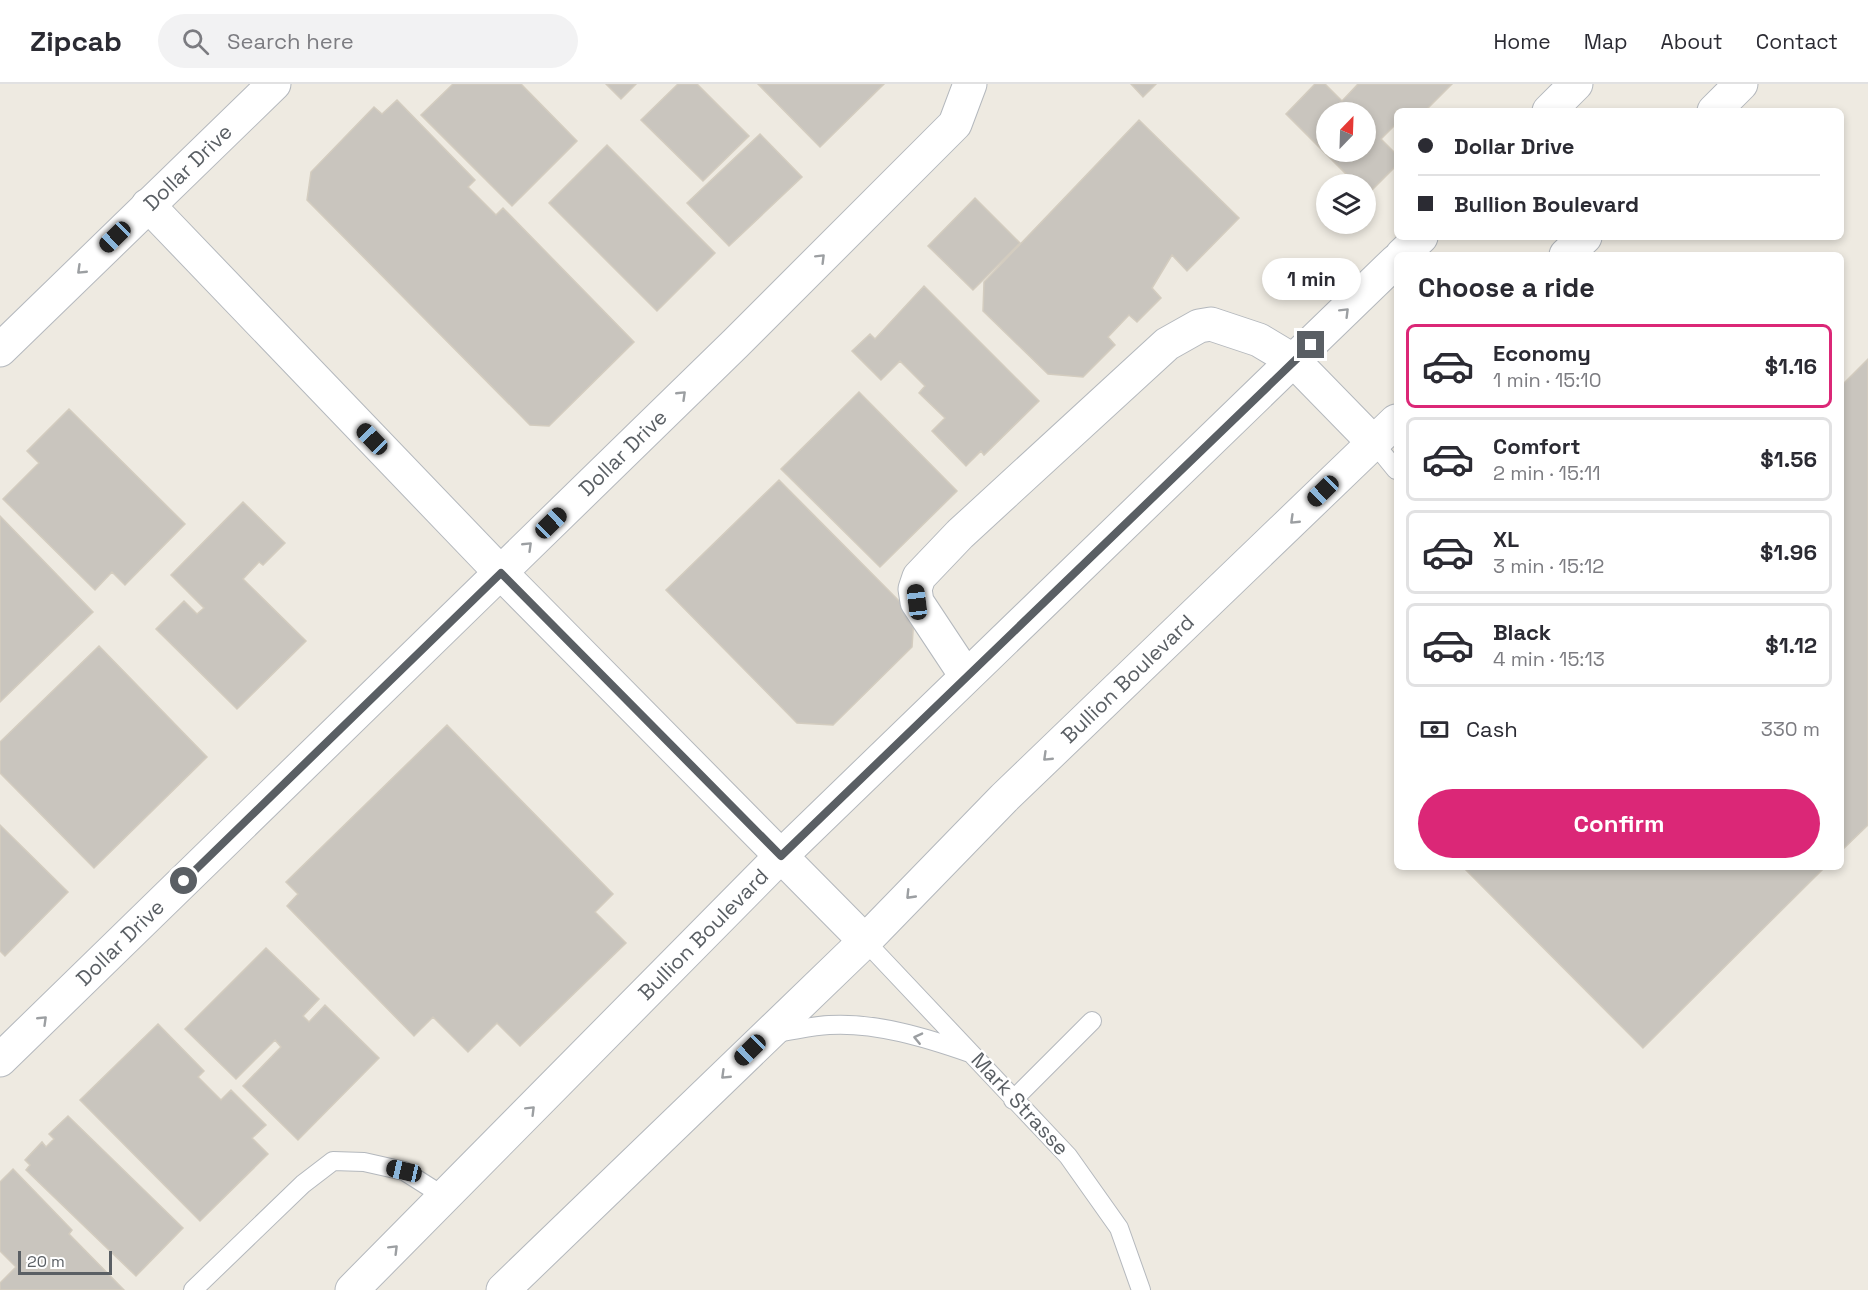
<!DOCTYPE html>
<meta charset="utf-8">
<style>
body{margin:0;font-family:"Space Grotesk",sans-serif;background:#f2f2f3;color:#2b2b33;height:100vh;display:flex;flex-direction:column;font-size:22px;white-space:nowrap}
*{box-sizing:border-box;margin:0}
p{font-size:20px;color:#7c7c81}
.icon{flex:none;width:33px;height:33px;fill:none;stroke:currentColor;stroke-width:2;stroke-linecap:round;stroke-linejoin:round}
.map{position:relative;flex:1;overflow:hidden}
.side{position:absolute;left:1394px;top:168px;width:450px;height:618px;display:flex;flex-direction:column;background:#fff;border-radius:9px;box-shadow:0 3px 9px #0003}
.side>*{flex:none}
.top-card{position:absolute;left:1394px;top:24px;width:450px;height:132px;border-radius:9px;box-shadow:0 3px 9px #0003;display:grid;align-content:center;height:132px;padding:0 24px;background:#fff}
.needle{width:39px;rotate:23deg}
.buttons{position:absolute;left:1316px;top:18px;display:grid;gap:12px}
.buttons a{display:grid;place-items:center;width:60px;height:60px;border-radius:50%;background:#fff;box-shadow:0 3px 9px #0003;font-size:30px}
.scale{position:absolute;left:18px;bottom:15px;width:94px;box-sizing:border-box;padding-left:6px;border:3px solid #5a5f64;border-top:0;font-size:16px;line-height:21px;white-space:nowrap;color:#5a5f64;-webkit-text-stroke:4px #fff;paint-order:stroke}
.end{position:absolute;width:27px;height:27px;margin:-14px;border:8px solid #5a5f64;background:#fff;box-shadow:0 0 0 3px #fff}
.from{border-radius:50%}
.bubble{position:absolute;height:42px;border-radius:21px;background:#fff;box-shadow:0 3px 9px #0003;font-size:20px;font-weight:600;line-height:42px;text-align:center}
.car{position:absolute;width:18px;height:36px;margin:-18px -9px;border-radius:8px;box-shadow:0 0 4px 2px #0007;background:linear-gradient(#222 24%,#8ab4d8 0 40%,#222 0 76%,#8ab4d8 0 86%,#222 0)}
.top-card b{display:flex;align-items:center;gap:21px;height:57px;font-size:22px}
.top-card b+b{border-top:2px solid #e1e1e2}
.top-card i{width:15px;height:15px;background:#2b2b33}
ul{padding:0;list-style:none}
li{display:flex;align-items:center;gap:18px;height:84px;margin:0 12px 9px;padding:0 12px;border:3px solid #e1e1e2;border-radius:9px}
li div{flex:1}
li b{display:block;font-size:22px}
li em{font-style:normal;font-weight:600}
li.selected{border-color:#db2777}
li>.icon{width:54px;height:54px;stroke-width:1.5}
h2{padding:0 24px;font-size:27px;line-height:72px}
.pay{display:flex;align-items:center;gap:15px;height:66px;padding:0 24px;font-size:22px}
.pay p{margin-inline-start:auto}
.primary-button{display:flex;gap:12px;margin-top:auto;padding:12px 24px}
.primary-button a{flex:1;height:69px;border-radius:36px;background:#db2777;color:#fff;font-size:24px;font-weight:600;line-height:69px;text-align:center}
header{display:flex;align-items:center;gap:36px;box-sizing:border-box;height:84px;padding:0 30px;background:#fff;border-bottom:2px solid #e1e1e2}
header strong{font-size:28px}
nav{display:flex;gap:33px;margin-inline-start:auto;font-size:21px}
.search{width:420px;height:54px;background:#f2f2f3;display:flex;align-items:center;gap:15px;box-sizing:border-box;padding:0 21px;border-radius:33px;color:#7c7c81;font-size:22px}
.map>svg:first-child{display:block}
.building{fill:#c9c5be;stroke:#d3ccbf;stroke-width:1.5;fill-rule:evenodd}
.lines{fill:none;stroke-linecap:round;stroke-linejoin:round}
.lane-casing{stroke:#b4b8bd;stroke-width:20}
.street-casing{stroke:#b4b8bd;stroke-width:35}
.lane{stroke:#fff;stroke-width:18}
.street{stroke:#fff;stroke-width:33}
.oneway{stroke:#9c9fa2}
.route{stroke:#5a5f64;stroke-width:8}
.labels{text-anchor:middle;stroke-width:4.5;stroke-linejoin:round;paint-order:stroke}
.street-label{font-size:21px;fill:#5a5f64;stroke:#fff}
</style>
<header>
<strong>Zipcab</strong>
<div class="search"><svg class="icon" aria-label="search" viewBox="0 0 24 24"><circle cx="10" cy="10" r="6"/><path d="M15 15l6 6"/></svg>Search here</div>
<nav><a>Home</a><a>Map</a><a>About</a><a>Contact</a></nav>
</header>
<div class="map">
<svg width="1868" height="1206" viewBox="0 0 1868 1206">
<rect width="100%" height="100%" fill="#eeeae1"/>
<path class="building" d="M453,0H521L577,57L512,122L421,31Z
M606,0H636L621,15Z
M678,0H697L749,52L703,97L641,36Z
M758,0H884L820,63Z
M1131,0H1156L1143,13Z
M1315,0H1325L1342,17L1358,0H1452L1425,27H1396V40L1381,55L1396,70V82L1367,111L1365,100H1356L1286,30ZM1326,28H1365V68H1326Z
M397,16L475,96L468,103L496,131L503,124L634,258L549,342L530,341L307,116L311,88L374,23L382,30Z
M1139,36L1239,134L1187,187L1172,171L1152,204L1161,214L1137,238L1129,231L1108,253L1115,261L1083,293L1048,290L983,227L984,198Z
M760,50L802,93L729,162L687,119Z
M607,61L715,169L657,227L549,119Z
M975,114L1020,159L973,206L928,162Z
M924,202L1039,317L984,371L981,367L966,382L932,347L945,334L919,309L925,302L900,277L881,296L852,267L870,250L875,255Z
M1868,275V741L1840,768V303Z
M859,308L957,407L880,483L781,385Z
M69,325L185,440L125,501L112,488L95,506L3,415L39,379L27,367Z
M779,396L914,532L912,563L833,641L797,639L666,506Z
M243,418L285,459L263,481L259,478L243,495L306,557L237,625L156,545L184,517L197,530L204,524L171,491Z
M0,432L93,528L0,618Z
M99,562L207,673L94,784L0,689V658Z
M447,641L613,810L595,828L626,859L520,962L497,939L468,968L433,933L414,952L287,822L298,810L286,798Z
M0,741L68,808L5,872L0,867Z
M1463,783H1825L1643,964Z
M266,864L319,915L303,932L309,938L325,921L379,974L298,1056L243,1002L281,963L275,956L236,995L185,945Z
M158,940L204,987L198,993L221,1016L231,1006L266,1041L252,1054L268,1070L200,1137L80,1016Z
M68,1032L183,1144L136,1192L26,1086L30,1081L25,1076L42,1058L46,1063L54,1055L49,1050Z
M13,1085L72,1146L69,1150L124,1206H0V1199L16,1183L0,1167V1098Z"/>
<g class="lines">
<defs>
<path id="lane" d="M1374,359L1396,386
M865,857L1068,1072L1119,1144L1141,1206
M773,949C792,947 810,942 829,941C875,938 927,954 970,969
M1013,1016L1092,937
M193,1206L303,1100L333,1077L364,1078L404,1087L445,1113"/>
<g id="street">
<path d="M1549,27L1576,0"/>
<path d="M1714,27L1741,0"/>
<path d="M148,121L501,489L865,857"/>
<path d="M1402,171L1421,153"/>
<path d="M1566,171L1585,153"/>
<path id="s1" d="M0,266L274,0"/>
<path d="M966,592L917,518L915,505L919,493L960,450L1167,260L1199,242L1211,240L1259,256L1294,277L1374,359"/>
<path id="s2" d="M0,976L736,259L955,40L970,0"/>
<path id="s3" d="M352,1206L781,772L1396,177"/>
<path id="s4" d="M503,1206L865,857L1004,714L1396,337"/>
</g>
</defs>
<use href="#lane" class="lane-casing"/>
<use href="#street" class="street-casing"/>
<use href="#lane" class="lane"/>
<use href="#street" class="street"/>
</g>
<defs><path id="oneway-chevron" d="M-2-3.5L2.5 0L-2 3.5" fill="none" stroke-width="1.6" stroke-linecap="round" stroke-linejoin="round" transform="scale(1.5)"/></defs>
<g class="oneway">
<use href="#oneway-chevron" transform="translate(821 174) rotate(-45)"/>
<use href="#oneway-chevron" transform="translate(81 186) rotate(136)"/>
<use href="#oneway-chevron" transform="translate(1345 228) rotate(-45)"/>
<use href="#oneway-chevron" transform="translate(682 311) rotate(-44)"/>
<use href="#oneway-chevron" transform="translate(1294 436) rotate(136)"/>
<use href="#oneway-chevron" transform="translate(528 462) rotate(-44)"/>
<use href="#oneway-chevron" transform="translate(1047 673) rotate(136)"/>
<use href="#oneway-chevron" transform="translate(910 811) rotate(134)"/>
<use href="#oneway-chevron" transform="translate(43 936) rotate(-44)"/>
<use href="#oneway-chevron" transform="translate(918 954) rotate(-167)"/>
<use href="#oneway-chevron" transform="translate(725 991) rotate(136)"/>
<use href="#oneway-chevron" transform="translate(531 1026) rotate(-45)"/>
<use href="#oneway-chevron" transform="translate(394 1165) rotate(-45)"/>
</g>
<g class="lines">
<path class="route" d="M184,797L501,489L781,772L1311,261"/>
</g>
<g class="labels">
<g class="street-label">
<text dy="7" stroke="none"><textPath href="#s1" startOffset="262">Dollar Drive</textPath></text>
<text dy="7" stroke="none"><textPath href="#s2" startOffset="870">Dollar Drive</textPath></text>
<text dy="7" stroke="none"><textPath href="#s4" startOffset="874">Bullion Boulevard</textPath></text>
<text dy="7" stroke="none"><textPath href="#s3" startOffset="500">Bullion Boulevard</textPath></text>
<text dy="7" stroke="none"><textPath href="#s2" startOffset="168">Dollar Drive</textPath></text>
<text transform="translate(1020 1020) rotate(47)" y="7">Mark Strasse</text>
</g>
</g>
</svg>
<div class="buttons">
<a><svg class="needle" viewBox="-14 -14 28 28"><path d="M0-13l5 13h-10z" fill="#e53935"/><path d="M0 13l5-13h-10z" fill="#7c7c81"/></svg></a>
<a><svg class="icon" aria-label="layers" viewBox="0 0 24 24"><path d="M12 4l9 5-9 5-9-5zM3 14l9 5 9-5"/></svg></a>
</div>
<div class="scale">20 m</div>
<i class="end from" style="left:184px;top:797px"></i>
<i class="end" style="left:1311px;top:261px"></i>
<div class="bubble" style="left:1262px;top:174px;width:99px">1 min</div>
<i class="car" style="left:115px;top:153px;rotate:226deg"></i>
<i class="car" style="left:372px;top:355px;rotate:316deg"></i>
<i class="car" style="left:1323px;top:407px;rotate:226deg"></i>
<i class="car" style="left:551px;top:439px;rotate:46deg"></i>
<i class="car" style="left:917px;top:518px;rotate:353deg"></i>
<i class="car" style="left:750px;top:966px;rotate:226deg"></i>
<i class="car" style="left:404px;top:1087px;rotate:283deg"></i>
<div class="top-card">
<b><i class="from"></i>Dollar Drive</b>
<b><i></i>Bullion Boulevard</b>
</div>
<section class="side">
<h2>Choose a ride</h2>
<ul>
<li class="selected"><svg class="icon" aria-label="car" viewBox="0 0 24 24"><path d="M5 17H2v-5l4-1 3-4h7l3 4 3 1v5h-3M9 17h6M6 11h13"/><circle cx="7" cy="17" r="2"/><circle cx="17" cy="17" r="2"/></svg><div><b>Economy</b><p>1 min · 15:10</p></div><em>$1.16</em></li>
<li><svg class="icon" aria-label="car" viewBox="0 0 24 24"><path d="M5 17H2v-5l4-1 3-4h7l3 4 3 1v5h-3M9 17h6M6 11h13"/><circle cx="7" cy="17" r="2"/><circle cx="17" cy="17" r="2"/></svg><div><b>Comfort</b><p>2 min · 15:11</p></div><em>$1.56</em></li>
<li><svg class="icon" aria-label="car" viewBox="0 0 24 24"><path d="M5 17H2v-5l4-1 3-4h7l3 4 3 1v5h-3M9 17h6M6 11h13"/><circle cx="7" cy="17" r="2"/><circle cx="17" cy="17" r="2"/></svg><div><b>XL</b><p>3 min · 15:12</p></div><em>$1.96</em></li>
<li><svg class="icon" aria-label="car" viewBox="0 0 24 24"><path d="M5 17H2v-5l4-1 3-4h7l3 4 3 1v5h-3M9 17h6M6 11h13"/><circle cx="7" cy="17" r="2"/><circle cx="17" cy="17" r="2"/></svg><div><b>Black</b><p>4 min · 15:13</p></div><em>$1.12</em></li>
</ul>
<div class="pay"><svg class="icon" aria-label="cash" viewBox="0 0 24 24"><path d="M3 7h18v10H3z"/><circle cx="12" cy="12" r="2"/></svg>Cash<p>330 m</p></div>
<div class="primary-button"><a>Confirm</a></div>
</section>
</div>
